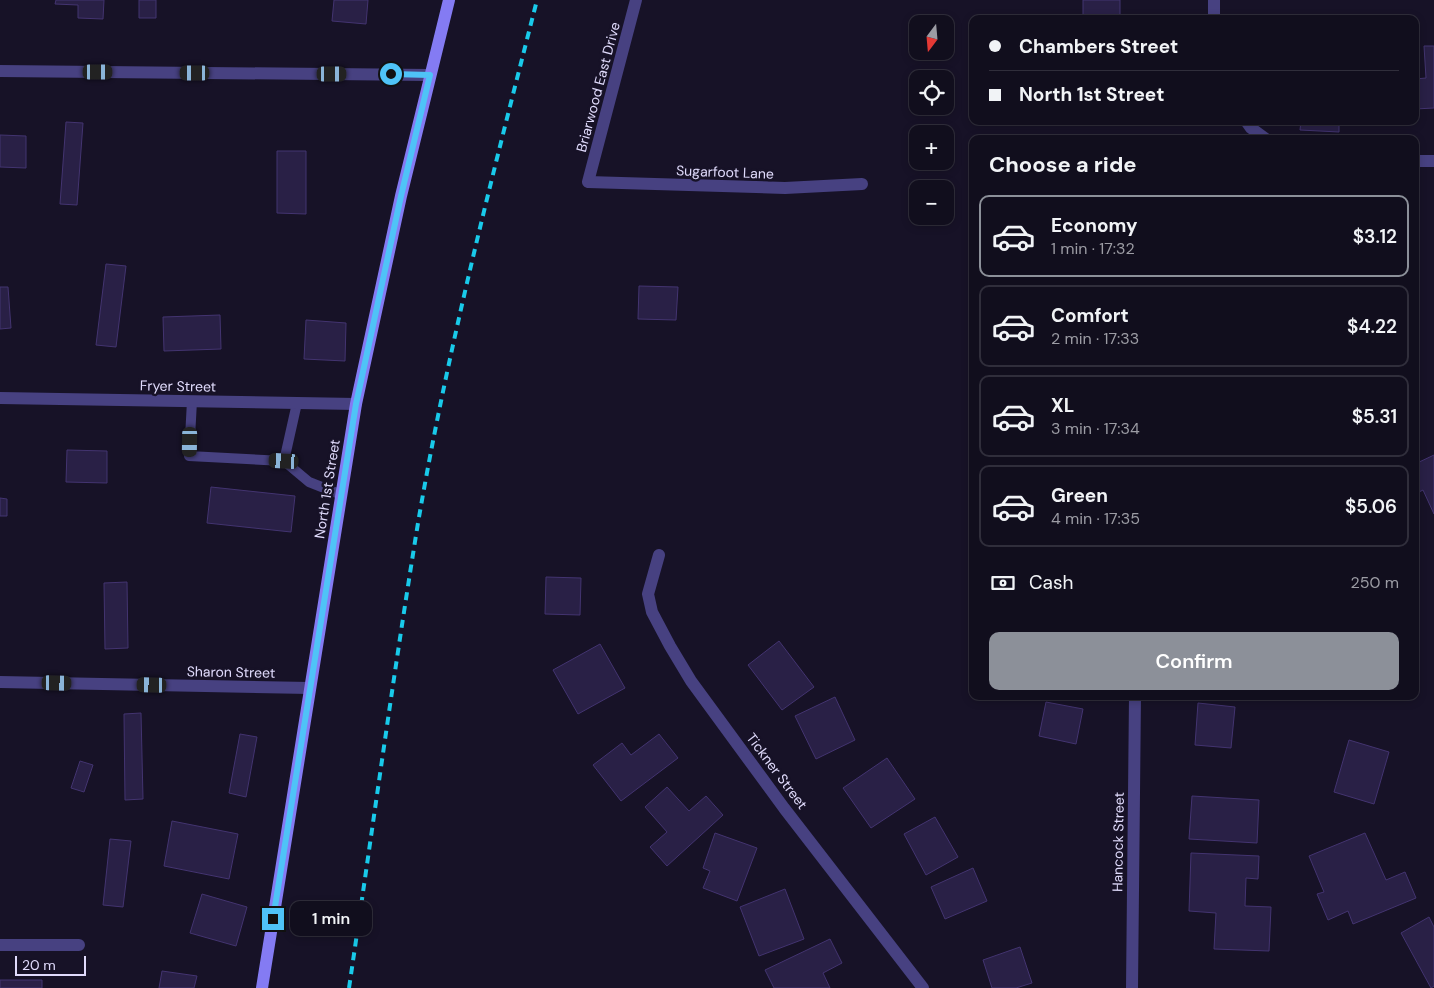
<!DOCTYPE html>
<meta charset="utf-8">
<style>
body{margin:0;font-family:"DM Sans",sans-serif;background:#1e1c2a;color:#f1f3f6;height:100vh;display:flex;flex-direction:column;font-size:19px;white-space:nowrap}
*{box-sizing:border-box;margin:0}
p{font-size:16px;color:#9c9ca4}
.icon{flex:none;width:28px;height:28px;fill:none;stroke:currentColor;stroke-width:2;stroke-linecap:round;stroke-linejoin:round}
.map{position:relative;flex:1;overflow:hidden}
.side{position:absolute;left:969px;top:135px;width:450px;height:565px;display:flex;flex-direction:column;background:#110e1d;border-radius:10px;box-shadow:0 2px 8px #0003,0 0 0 1px #302e3b}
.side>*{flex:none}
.top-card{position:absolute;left:969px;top:15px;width:450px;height:110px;border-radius:10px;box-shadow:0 2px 8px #0003,0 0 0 1px #302e3b;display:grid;align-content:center;height:110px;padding:0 20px;background:#110e1d}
.needle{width:32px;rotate:196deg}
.buttons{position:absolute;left:909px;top:15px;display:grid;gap:10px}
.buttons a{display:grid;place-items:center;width:45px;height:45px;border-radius:10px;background:#110e1d;box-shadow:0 2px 8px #0003,0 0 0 1px #302e3b;font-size:25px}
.scale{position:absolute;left:15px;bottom:12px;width:71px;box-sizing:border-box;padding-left:5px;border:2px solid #e0dbfc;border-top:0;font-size:14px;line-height:18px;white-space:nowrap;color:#e0dbfc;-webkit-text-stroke:4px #171227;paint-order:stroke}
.end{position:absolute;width:22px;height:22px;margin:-11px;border:6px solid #4fc3f7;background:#111;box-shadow:0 0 0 2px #111}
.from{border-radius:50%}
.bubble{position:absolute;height:35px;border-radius:10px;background:#110e1d;box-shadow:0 2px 8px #0003,0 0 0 1px #302e3b;font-size:16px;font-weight:600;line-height:35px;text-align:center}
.car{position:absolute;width:15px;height:30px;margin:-15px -8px;border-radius:6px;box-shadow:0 0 4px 1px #0007;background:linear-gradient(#222 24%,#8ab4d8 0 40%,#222 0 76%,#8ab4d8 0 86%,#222 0)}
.top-card b{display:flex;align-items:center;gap:18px;height:48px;font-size:19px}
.top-card b+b{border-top:1px solid #302e3b}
.top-card i{width:12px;height:12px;background:#f1f3f6}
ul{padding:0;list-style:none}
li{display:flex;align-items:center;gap:15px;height:82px;margin:0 10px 8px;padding:0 10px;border:2px solid #302e3b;border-radius:10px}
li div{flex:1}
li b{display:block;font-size:19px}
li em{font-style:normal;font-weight:600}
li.active{border-color:#8c9099}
li>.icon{width:45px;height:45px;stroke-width:1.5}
h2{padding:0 20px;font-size:22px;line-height:60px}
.pay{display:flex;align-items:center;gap:12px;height:55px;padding:0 20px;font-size:19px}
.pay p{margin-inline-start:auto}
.cta{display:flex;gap:10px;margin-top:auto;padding:10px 20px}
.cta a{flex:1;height:58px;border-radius:10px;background:#8c9099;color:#fff;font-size:20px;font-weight:600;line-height:58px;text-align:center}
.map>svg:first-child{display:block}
.building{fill:#292046;stroke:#433470}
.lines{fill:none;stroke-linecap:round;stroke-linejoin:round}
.lane{stroke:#474181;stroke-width:10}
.street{stroke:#474181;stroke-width:12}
.secondary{stroke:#847bf3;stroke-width:12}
.rail{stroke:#19caea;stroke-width:4;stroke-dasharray:8 6;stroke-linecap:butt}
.route{stroke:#4fc3f7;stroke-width:6}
.labels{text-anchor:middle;stroke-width:5;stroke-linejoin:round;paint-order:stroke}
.street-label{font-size:14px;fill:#e0dbfc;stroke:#171227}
</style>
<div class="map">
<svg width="1434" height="988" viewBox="0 0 1434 988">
<rect width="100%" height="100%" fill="#171227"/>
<path class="building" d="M56,0H104L103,19L78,18V5L55,4Z
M139,0H156V18H139Z
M334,0H368L366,24L332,21Z
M1083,0H1120V19H1083Z
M1424,46H1434V108L1415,109V79L1426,78Z
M1301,121H1339V132L1300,130Z
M66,122L83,123L77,205L60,204Z
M0,135L26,136V168L0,167Z
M277,151H306V214L277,213Z
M106,264L126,266L116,347L96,345Z
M639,286L678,287L676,320L638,319Z
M0,287H8L11,328L0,329Z
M220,315L221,349L164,351L163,317Z
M306,320L346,323L345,361L304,359Z
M67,450L107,451V483L66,482Z
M1434,455V514L1423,490L1415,494V464Z
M211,487L295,496L291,532L207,523Z
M0,498L7,499V516H0Z
M546,577L581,578L580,615L545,614Z
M127,582L128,648L105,649L104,583Z
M779,641L814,687L782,710L748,665Z
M600,644L625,688L578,714L553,670Z
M835,697L855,740L816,759L795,716Z
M1046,702L1083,709L1076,744L1039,736Z
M1198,703L1235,707L1231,748L1195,745Z
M141,713L143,799L125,800L124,714Z
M240,734L257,737L246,797L229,793Z
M659,734L678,758L621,801L593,765L622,743L631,755Z
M1349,740L1389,752L1374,804L1334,792Z
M887,758L915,799L871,828L843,788Z
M80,761L93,765L84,792L71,788Z
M667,787L689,811L706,796L723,815L667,866L650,847L667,832L645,807Z
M1192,796L1259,800L1257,843L1189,839Z
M935,817L958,857L926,875L904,834Z
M172,821L238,834L229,879L164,866Z
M715,833L757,848L737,901L703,888L710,871L703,868Z
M1365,833L1386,880L1405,872L1416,898L1353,924L1348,911L1328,920L1317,894L1324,892L1309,856Z
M110,839L131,841L123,907L103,905Z
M1191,853L1259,856L1258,879L1246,878L1245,906L1271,907L1269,951L1214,949L1216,913L1189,911Z
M973,868L987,901L945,919L931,887Z
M785,889L804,939L759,956L740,907Z
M202,894L247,907L236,946L190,933Z
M1429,917L1434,927V986L1431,988L1401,933Z
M830,939L842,963L823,973L830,988H774L765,970Z
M1020,947L1032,983L1016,988H992L983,960Z
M162,971L197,976L194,988H159Z
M0,980H42V988H0Z"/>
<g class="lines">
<path class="lane" d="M192,401L189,456L284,461L309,482L342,495
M284,461L297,403"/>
<path class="street" d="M636,0L588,182L785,188L862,184
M1214,0V19
M0,71L430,75
M1246,121L1251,128L1266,139
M1415,161H1434
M0,398L356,404
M659,555L648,594L652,612L670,646L691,681L784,808L923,988
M0,682L310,688
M0,945H79
M1132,988L1135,696"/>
<path class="secondary" d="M262,988L356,404L401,196L449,0"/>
<path class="rail" d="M349,988C372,833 393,677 418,523C448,347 493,173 537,0"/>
</g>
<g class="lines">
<path class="route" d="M273,919L356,404L401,196L430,75L391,74"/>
</g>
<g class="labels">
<g class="street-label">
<text transform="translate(598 87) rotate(-75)" y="5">Briarwood East Drive</text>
<text transform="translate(725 172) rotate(2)" y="5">Sugarfoot Lane</text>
<text transform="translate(178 386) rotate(1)" y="5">Fryer Street</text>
<text transform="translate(327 489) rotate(-81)" y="5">North 1st Street</text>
<text transform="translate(231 672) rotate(1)" y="5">Sharon Street</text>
<text transform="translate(777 771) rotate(53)" y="5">Tickner Street</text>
<text transform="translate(1118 842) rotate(-89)" y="5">Hancock Street</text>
</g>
</g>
</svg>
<div class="buttons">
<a><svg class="needle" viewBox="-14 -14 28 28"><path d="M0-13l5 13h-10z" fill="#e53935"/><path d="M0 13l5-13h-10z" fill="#9c9ca4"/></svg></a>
<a><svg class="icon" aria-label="locate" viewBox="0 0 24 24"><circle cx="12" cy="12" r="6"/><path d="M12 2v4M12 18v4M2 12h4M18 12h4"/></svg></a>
<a>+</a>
<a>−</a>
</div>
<div class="scale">20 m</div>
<i class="end from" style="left:391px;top:74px"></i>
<i class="end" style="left:273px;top:919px"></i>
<div class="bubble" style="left:290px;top:901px;width:82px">1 min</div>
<i class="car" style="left:98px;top:72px;rotate:90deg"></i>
<i class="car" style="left:195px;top:73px;rotate:270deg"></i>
<i class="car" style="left:332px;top:74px;rotate:90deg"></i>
<i class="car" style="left:190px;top:442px;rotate:181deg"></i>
<i class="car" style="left:284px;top:461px;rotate:273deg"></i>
<i class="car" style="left:57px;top:683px;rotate:91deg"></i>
<i class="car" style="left:152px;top:685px;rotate:271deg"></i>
<div class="top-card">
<b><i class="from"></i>Chambers Street</b>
<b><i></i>North 1st Street</b>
</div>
<section class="side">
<h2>Choose a ride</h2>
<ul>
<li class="active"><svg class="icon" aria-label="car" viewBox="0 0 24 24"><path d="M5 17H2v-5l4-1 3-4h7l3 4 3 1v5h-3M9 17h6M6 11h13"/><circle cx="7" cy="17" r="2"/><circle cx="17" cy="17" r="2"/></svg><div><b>Economy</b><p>1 min · 17:32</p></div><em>$3.12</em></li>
<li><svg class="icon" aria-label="car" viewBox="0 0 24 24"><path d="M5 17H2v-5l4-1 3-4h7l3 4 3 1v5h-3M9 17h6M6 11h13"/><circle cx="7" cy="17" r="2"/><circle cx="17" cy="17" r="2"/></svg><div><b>Comfort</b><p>2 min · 17:33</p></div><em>$4.22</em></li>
<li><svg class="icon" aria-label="car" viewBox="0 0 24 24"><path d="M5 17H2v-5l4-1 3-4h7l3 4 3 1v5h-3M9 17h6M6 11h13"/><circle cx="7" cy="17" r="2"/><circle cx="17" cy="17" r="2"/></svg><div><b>XL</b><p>3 min · 17:34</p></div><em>$5.31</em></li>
<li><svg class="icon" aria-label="car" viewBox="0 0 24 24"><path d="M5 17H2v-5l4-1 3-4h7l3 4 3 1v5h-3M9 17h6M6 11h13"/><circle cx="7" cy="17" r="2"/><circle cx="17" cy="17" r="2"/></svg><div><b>Green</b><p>4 min · 17:35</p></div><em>$5.06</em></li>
</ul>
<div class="pay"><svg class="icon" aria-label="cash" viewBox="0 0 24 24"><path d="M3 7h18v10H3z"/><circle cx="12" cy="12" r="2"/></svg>Cash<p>250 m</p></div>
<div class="cta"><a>Confirm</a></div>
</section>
</div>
